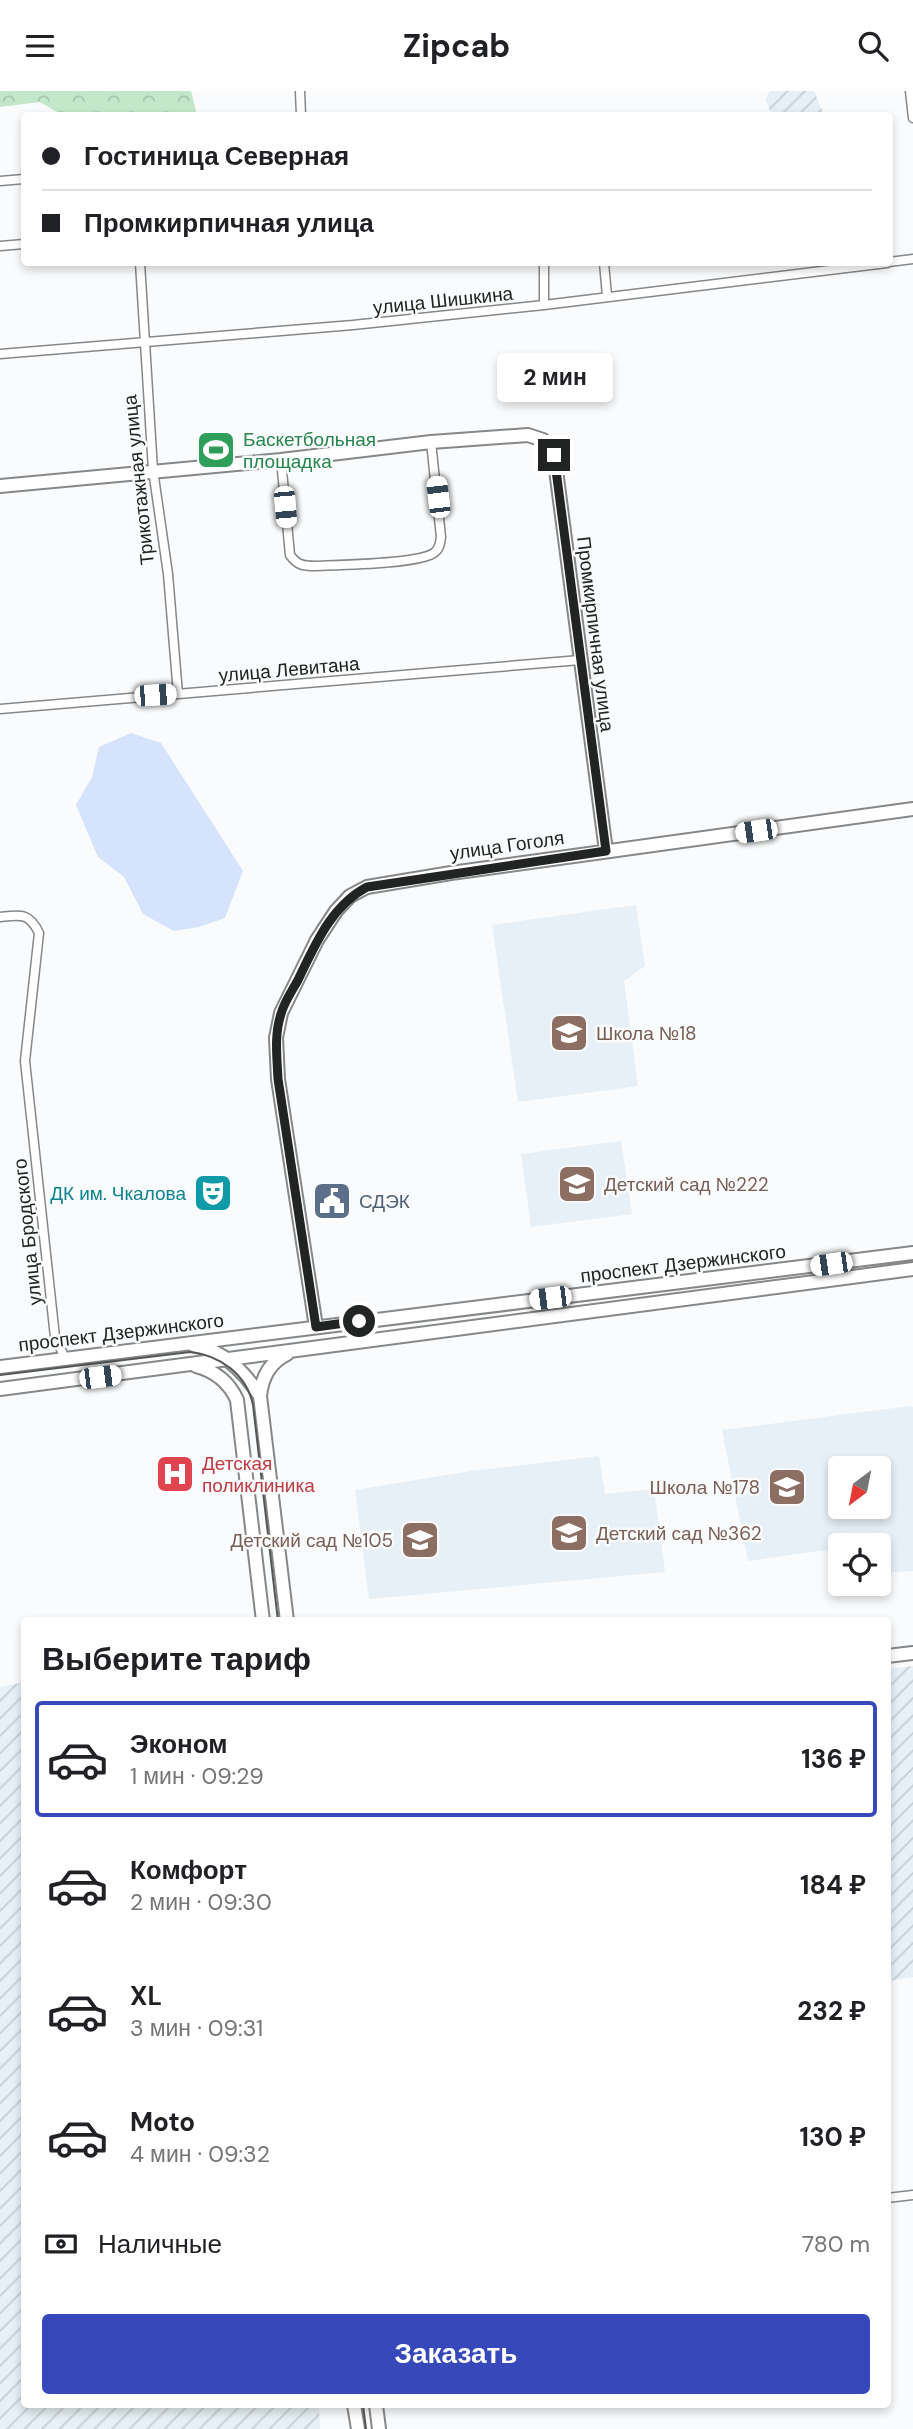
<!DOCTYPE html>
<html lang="ru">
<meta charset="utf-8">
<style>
body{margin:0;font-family:"DM Sans",sans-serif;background:#f6f6f6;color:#202124;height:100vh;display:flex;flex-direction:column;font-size:26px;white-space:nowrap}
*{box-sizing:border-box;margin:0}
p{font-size:23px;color:#757577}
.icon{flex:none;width:38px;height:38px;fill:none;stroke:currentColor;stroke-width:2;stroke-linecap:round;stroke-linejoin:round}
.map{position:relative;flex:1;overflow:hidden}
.side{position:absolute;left:21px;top:1526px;width:870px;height:791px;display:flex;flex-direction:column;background:#fff;border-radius:7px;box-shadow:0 4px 10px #0003}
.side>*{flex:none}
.banner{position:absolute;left:21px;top:21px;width:872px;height:154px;border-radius:7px;box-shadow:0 4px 10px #0003;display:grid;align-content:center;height:154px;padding:0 21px;background:#fff}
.needle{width:46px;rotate:212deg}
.tools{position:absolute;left:828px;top:1365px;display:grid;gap:14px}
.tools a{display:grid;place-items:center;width:63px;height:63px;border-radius:7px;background:#fff;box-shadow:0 4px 10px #0003;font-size:35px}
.end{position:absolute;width:32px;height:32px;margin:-16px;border:9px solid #222323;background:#fff;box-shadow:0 0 0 4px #fff}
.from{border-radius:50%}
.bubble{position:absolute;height:49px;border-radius:7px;background:#fff;box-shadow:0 4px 10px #0003;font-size:23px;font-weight:700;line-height:49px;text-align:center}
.car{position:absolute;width:21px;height:42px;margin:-21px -10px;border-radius:9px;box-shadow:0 0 5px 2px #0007;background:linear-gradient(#fff 24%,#345 0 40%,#fff 0 76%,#345 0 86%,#fff 0)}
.banner b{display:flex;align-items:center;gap:24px;height:66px;font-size:26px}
.banner b+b{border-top:2px solid #e0e0e0}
.banner i{width:18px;height:18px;background:#202124}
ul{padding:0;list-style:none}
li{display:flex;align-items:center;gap:21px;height:116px;margin:0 14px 10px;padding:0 7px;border:4px solid transparent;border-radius:7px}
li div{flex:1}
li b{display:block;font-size:26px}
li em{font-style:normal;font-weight:700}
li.on{border-color:#3648ba}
li>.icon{width:63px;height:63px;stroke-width:1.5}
h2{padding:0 21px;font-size:32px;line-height:84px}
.pay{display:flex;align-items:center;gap:18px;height:77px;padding:0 21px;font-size:26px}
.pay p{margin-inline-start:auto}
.cta{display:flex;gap:14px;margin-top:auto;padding:14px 21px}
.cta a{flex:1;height:80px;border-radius:7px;background:#3648ba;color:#fff;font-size:28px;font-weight:700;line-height:80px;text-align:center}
header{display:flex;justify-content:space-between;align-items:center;height:91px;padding:0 21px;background:#fff;font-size:32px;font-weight:700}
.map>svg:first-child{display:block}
.industrial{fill:url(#industrial-furrows)}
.built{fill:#e7f0f6;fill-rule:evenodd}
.forest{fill:url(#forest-crowns)}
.pitch{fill:#c3e7c9}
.water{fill:#d5e4fc}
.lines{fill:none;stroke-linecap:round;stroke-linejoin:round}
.street-casing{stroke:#868788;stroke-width:11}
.secondary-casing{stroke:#868788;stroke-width:16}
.street{stroke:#fff;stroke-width:8}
.secondary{stroke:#fff;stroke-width:12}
.tram{stroke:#555656;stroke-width:2}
.route{stroke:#222323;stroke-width:9}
.labels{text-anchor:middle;stroke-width:5;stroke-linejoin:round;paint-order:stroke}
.street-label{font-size:19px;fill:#222323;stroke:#fafbfc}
.leisure-label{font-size:19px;fill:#27864d;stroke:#fafbfc;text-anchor:start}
.education-label{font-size:19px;fill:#785e54;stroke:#fafbfc;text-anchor:start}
.culture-label{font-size:19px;fill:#0d838f;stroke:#fafbfc;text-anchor:end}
.service-label{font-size:19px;fill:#4e5e75;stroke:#fafbfc;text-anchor:start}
.health-label{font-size:19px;fill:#be3a42;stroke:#fafbfc;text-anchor:start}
</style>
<header><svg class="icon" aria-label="menu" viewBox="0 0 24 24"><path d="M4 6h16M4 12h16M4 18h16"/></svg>Zipcab<svg class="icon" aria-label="search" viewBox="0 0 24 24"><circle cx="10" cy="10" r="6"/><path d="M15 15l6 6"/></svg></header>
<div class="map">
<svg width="913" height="2338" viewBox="0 0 913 2338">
<defs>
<pattern id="industrial-furrows" width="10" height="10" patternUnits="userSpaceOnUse" patternTransform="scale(1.75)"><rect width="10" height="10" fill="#e7f0f6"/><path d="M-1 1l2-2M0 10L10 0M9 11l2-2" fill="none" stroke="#c6ced3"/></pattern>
<pattern id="forest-crowns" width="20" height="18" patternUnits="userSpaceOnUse" patternTransform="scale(1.75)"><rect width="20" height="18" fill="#c3e7c9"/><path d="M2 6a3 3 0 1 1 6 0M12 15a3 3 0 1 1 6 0" fill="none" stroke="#a7c6ac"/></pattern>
</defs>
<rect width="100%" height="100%" fill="#fafbfc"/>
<path class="industrial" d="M771,0H814L824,24H772L765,8Z
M913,1575V1886L887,1890V1578Z
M24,1591V2314H319L320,2338H0V1596Z"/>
<path class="built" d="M636,814L645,875L624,890L638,995L518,1011L492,834Z
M621,1050L632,1123L531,1136L521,1063Z
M910,1315L913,1316V1480L879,1482L878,1454H840V1457L748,1470L722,1339ZM878,1377V1416H840V1377Z
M599,1365L605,1403L654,1398L665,1481L369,1508L355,1399L471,1380Z"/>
<path class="forest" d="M0,0H191L197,24H62L40,11L0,16Z"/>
<path class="pitch" d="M229,354V364L204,366L203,355Z"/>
<path class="water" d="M131,642L161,652L243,780L225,827L199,836L174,840L143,823L124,786L98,766L76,714L92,686L99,656Z"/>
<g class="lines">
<defs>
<path id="street" d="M300,0L301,24
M910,0L913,27
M0,90L24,88
M0,155L24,153
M889,171L913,168
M140,172L153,379L168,483L178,603
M604,172L607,205
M544,214V172
M0,263L353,234L544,214L887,172
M281,369L290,464C297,474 303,475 315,475C337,474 423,473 435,461C440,457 440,452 441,446L431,351
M0,618L580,569
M0,826C20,824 29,821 39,842L25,970L55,1246L65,1267
M887,2107L913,2104"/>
<path id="secondary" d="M0,395L281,369L431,351L528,344L543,349L554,364L606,760
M316,1236L278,988L276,947L281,922L317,849L336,820L350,805L367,796L451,782L913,718
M193,1254C223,1259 244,1280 260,1305
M196,1275C215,1280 229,1291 237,1309L263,1530
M0,1276L913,1162
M0,1298L913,1178
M287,1530L260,1305C262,1286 270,1271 287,1263
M887,1565L913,1562
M354,2314L358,2338
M376,2314L379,2338"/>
</defs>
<use href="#street" class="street-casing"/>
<use href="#secondary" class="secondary-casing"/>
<use href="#street" class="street"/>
<use href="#secondary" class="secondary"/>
<path class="tram" d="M0,1284L190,1261C220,1264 247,1284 253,1314L278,1530
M363,2314L366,2338"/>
</g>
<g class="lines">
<path class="route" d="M359,1230L316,1236L278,988C277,966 274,944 281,923C284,911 292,900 298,889C315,854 331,815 367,796L606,760L554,364"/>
</g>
<defs>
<symbol id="stadium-square" viewBox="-11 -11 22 22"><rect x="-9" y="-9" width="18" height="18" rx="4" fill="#2e9e5b" stroke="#fafbfc"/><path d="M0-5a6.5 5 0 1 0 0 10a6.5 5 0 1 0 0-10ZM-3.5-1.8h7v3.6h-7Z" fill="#fff"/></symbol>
<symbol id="school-square" viewBox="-11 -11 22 22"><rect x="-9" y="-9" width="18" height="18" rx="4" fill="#8d6e63" stroke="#fafbfc"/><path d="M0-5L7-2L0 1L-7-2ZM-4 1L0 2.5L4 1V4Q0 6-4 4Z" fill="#fff"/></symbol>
<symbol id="theatre-square" viewBox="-11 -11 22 22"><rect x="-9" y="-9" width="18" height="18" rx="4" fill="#0f9aa8" stroke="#fafbfc"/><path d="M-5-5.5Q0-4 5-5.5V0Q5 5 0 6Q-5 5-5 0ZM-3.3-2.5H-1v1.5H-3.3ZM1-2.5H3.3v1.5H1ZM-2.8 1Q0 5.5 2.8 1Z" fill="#fff"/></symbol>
<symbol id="civic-square" viewBox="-11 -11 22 22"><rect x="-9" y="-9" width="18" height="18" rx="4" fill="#5c6f8a" stroke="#fafbfc"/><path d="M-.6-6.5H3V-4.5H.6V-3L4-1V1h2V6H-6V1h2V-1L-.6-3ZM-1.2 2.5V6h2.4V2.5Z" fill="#fff"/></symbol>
<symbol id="hospital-square" viewBox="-11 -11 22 22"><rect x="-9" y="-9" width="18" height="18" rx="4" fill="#e0444e" stroke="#fafbfc"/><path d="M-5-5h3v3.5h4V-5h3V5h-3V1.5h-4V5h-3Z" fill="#fff"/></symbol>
</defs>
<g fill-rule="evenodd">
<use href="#stadium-square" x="194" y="337" width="44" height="44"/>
<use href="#school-square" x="547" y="920" width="44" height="44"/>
<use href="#school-square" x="555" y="1071" width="44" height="44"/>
<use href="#theatre-square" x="191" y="1080" width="44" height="44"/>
<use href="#civic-square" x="310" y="1088" width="44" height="44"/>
<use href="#hospital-square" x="153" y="1361" width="44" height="44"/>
<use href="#school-square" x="765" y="1374" width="44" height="44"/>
<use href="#school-square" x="547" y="1420" width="44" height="44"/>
<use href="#school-square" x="398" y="1427" width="44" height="44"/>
</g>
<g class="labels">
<g class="street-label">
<text transform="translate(443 209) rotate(-6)" y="7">улица Шишкина</text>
<text transform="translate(138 389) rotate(-96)" y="7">Трикотажная улица</text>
<text transform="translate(596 543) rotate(83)" y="7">Промкирпичная улица</text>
<text transform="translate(289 578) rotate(-5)" y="7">улица Левитана</text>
<text transform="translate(507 754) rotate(-8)" y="7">улица Гоголя</text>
<text transform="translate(27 1141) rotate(-96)" y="7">улица Бродского</text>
<text transform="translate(683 1172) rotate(-7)" y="7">проспект Дзержинского</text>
<text transform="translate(121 1241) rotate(-7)" y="7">проспект Дзержинского</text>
</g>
<g class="leisure-label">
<text x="243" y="355">Баскетбольная<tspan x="243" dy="22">площадка</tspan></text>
</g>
<g class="education-label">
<text x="596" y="949">Школа №18</text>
<text x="604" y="1100">Детский сад №222</text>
<text x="760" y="1403" text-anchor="end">Школа №178</text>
<text x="596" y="1449">Детский сад №362</text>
<text x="393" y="1456" text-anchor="end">Детский сад №105</text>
</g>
<g class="culture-label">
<text x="186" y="1109">ДК им. Чкалова</text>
</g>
<g class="service-label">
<text x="359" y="1117">СДЭК</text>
</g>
<g class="health-label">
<text x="202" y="1379">Детская<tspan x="202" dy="22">поликлиника</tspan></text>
</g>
</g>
</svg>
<div class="tools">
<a><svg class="needle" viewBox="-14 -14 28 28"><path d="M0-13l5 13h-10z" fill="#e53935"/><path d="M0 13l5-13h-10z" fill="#757577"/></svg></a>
<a><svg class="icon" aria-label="locate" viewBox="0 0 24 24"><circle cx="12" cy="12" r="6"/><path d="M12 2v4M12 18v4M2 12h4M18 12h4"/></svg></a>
</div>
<i class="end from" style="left:359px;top:1230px"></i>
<i class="end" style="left:554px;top:364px"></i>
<div class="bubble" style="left:497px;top:262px;width:116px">2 мин</div>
<i class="car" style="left:438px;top:406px;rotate:353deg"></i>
<i class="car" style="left:285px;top:416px;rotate:175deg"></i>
<i class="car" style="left:155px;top:604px;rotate:86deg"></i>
<i class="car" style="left:756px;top:740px;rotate:262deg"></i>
<i class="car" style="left:831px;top:1173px;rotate:262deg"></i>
<i class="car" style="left:550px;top:1207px;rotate:263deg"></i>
<i class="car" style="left:100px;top:1286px;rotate:83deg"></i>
<div class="banner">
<b><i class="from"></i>Гостиница Северная</b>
<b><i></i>Промкирпичная улица</b>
</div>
<section class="side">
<h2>Выберите тариф</h2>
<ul>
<li class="on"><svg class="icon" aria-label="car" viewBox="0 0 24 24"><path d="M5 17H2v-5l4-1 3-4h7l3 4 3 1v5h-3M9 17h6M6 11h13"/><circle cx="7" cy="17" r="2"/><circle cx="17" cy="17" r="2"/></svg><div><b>Эконом</b><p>1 мин · 09:29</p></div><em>136 ₽</em></li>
<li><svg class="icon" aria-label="car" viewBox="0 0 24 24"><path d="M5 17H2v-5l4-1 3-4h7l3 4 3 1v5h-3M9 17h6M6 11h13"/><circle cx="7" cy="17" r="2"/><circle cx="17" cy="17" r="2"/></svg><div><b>Комфорт</b><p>2 мин · 09:30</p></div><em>184 ₽</em></li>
<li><svg class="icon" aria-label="car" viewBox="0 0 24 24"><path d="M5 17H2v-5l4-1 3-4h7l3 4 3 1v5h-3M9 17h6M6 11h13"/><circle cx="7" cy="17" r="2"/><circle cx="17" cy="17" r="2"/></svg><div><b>XL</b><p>3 мин · 09:31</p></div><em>232 ₽</em></li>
<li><svg class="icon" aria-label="car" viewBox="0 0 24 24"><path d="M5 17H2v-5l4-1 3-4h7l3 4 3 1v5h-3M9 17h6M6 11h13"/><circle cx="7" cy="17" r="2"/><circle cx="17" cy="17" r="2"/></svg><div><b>Moto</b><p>4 мин · 09:32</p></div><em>130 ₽</em></li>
</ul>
<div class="pay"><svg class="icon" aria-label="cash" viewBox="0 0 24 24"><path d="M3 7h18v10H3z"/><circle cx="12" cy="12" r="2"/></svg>Наличные<p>780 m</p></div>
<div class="cta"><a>Заказать</a></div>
</section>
</div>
